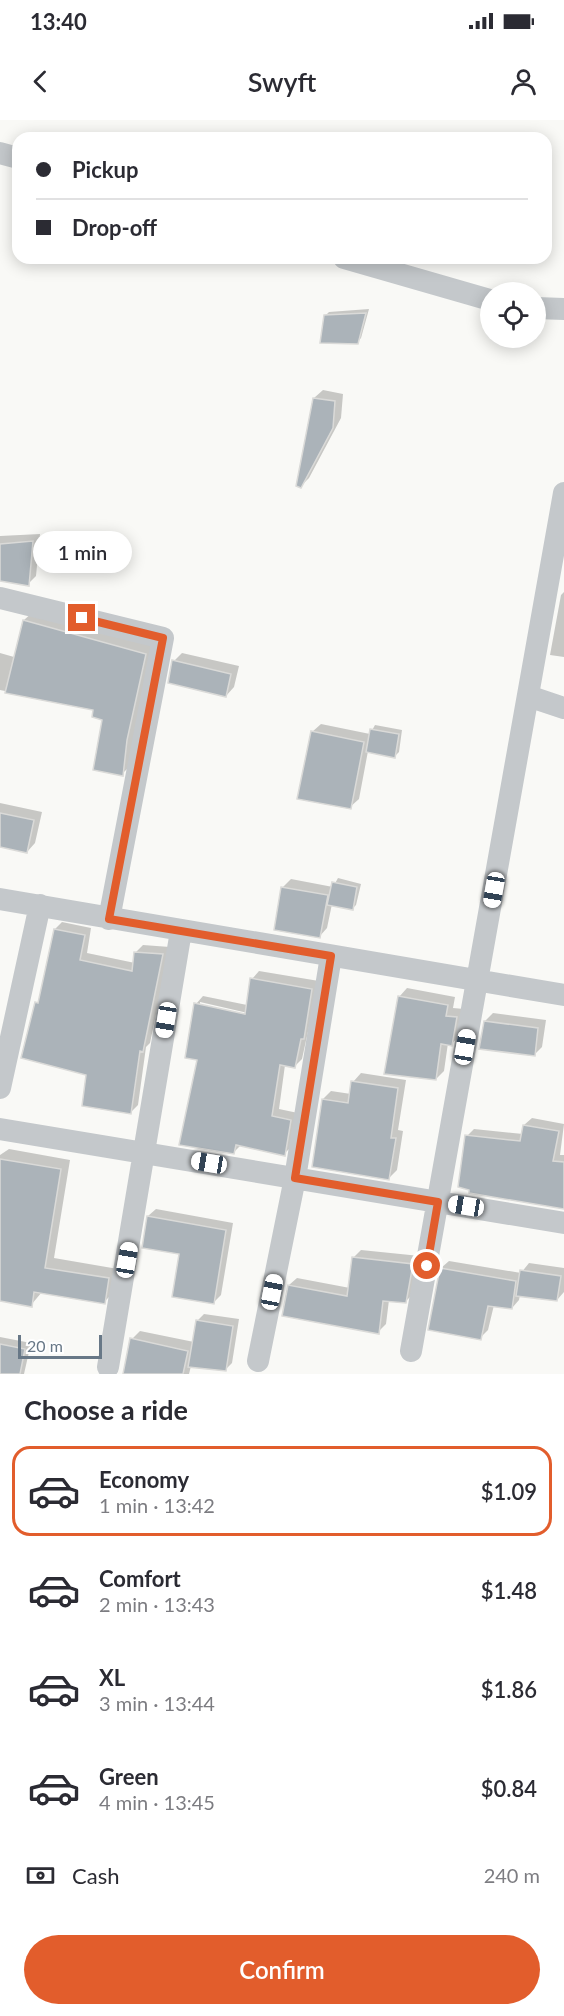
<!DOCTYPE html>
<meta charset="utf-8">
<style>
body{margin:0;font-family:Lato,sans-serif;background:#f2f2f3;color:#2b2b33;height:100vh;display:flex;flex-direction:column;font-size:22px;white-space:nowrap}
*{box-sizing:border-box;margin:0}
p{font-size:20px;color:#7c7c81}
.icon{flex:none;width:33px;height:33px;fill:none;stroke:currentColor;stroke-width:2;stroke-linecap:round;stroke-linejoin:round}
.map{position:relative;height:1254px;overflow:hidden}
.details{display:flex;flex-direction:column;background:#fff;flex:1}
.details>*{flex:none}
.banner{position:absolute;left:12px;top:12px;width:540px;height:132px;border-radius:18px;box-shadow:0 3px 15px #0003;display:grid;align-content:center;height:132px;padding:0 24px;background:#fff}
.controls{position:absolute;left:480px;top:162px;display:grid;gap:12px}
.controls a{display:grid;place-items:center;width:66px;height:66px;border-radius:50%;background:#fff;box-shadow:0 3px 15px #0003;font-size:30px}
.scale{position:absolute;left:18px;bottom:15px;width:84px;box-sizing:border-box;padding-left:6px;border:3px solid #687887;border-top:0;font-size:16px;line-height:21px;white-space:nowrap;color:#687887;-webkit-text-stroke:4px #fff;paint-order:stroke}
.end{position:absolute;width:27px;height:27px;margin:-14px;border:8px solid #e25d2c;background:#fff;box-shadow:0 0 0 3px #fff}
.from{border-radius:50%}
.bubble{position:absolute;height:42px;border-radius:21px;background:#fff;box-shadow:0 3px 15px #0003;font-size:20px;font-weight:600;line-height:42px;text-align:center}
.car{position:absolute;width:18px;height:36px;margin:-18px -9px;border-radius:8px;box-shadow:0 0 4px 2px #0007;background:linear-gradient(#fff 24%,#345 0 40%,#fff 0 76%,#345 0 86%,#fff 0)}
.banner b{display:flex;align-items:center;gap:21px;height:57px;font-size:22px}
.banner b+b{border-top:2px solid #e1e1e2}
.banner i{width:15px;height:15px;background:#2b2b33}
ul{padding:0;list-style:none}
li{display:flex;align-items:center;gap:18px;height:90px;margin:0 12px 9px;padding:0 12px;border:3px solid transparent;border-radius:18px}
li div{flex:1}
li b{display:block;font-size:22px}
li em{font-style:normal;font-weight:600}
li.selected{border-color:#e25d2c}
li>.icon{width:54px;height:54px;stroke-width:1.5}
h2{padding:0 24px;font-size:27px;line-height:72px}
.pay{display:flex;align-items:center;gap:15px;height:66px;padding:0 24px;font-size:22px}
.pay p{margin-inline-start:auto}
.cta{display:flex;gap:12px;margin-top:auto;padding:12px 24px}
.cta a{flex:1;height:69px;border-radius:36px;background:#e25d2c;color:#fff;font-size:24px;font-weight:600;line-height:69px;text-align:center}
.status{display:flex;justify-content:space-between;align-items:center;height:42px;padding:0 30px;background:#fff;direction:ltr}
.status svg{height:16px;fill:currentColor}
header{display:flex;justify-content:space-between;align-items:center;height:78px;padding:0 24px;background:#fff;font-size:27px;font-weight:600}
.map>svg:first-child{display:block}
.shadow{fill:#0003;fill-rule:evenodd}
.building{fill:#abb3b9;stroke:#dadad8;stroke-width:1.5}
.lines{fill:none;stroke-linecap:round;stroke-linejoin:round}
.street{stroke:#c4c8cb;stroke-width:22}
.route{stroke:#e25d2c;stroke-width:8}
</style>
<div class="status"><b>13:40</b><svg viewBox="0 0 49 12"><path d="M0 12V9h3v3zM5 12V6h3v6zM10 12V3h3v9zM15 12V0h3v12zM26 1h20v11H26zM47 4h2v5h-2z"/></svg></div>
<header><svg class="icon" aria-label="back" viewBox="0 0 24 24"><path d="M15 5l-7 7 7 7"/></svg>Swyft<svg class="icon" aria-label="person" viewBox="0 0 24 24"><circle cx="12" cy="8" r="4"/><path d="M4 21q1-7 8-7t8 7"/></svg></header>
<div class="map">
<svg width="564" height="1254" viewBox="0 0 564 1254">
<rect width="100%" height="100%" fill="#f9f9f6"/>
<path class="shadow" d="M369,189L361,218L357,222L325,196L329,192Z
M323,270L343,274L341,298L309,358L301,366L314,278Z
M40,414L36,456L28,464L0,460V416Z
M564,472V537L550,535L561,475Z
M33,492L154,526L130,646L122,654L103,598L95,589L0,570V533L14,537L24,500Z
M182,533L239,546L234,567L226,576L174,541Z
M321,604L370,614L375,605L402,610L399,632L395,636L368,631L359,679L350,687L312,612Z
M0,683L42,692L35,723L27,732L0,726Z
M338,758L361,764L356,785L352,789L332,784L327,808L319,817L283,767L291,759L333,767Z
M62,802L91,808L87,833L135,843L136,832L143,825L170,827L150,923L146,927L138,985L131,992L88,954L37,883L40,879L55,809Z
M259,851L319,861L302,939L294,947L285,945L279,989L298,993L292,1026L284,1034L241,1025L233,1033L199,939L196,884L203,876L247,885L252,859ZM200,882L252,894V897L200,886Z
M407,868L455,877L453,888L464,889L460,916L451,924L448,923L444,951L436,959L399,877Z
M493,893L546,900L542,927L534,935L485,901Z
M361,953L406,960L398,1010L403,1011L397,1050L388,1059L323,979L331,971L351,974L353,962Z
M532,998L564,1004L560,1035H564V1088L467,1016L474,1009L523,1014L524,1005Z
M9,1029L70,1040L54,1138L118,1149L114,1172L104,1182L42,1172L31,1185L0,1179V1035Z
M156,1089L233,1103L221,1175L214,1182L181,1132L148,1096Z
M361,1130L420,1136L413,1174L405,1182L389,1180L386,1204L378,1212L289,1165L297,1158L350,1168L353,1138Z
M449,1141L521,1153L529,1143L564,1148V1172L557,1180L520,1175L519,1180L512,1188L494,1185L488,1210L480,1218L441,1148Z
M204,1194L239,1199L232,1243L225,1250L191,1246L189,1254H128L132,1219L140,1211L194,1222L197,1201Z
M0,1217L31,1223L24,1254H0Z"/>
<path class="building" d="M366,193L358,224L320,223L324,195Z
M313,278L335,281L333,308L301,368L296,366Z
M33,421L29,466L0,461V424Z
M23,500L146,534L127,620L123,656L93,650L102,600L92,597L93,590L5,573Z
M172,540L231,554L226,577L168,563Z
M370,609L399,614L395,638L366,632Z
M311,611L364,622L351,689L297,679Z
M0,693L34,700L27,733L0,727Z
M332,762L357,767L353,790L327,785Z
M281,767L328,775L320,818L274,810Z
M54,809L85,815L80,840L132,851L134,832L163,834L143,932L140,931L131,994L82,986L86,955L21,938L35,882L38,883Z
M250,858L312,869L304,919H301L295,948L280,945L272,996L291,1000L285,1036L236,1025L234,1034L179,1025L197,940L185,938L194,883L245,894Z
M398,876L448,885L446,896L457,897L452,926L441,924L436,960L384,954Z
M484,901L538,908L535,936L479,929Z
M351,961L398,968L391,1018H396L389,1060L312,1047L322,979L348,983Z
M523,1005L559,1011L553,1041L564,1042V1089L469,1073V1070L458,1067L465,1015L520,1021Z
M0,1039L61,1049L45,1148L109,1158L105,1184L34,1172L32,1187L0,1181Z
M147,1096L226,1110L214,1184L172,1177L179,1134L142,1128Z
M352,1137L413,1144L406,1183L383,1181L379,1214L282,1196L288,1165L347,1176Z
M440,1148L516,1161L512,1189L488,1186L481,1220L428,1210Z
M520,1150L561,1156L557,1181L516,1176Z
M196,1200L233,1206L226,1251L188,1247Z
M130,1218L188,1231L183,1254H123Z
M0,1224L25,1229L20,1254H0Z"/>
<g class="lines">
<path class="street" d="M0,33L18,38
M344,138L490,180
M536,188L564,189
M0,478L163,518L109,799
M528,576L564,588
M0,779L564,875
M0,968L40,785
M0,1009L564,1103
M411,1231L564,373
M258,1241L295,1058L331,836
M108,1247L181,811"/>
</g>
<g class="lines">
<path class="route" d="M82,498L163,518L109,799L331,836L295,1058L438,1082L427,1146"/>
</g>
</svg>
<div class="controls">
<a><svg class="icon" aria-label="locate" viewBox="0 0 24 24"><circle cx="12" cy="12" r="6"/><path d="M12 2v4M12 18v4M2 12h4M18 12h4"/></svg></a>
</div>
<div class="scale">20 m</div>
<i class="end from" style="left:427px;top:1146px"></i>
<i class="end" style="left:82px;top:498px"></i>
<div class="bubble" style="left:33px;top:411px;width:99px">1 min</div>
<i class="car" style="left:494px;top:770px;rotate:190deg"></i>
<i class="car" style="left:166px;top:900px;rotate:189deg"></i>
<i class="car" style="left:465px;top:927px;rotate:10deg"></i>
<i class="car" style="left:209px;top:1043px;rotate:280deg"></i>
<i class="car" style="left:466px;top:1086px;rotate:279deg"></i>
<i class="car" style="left:127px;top:1140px;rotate:10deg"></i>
<i class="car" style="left:272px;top:1172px;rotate:11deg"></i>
<div class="banner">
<b><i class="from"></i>Pickup</b>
<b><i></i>Drop-off</b>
</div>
</div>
<section class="details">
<h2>Choose a ride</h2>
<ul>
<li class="selected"><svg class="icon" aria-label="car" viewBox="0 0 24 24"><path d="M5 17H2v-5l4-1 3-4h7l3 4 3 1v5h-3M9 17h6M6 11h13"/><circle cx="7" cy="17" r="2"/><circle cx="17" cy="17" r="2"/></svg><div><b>Economy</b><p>1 min · 13:42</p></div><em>$1.09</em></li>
<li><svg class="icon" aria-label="car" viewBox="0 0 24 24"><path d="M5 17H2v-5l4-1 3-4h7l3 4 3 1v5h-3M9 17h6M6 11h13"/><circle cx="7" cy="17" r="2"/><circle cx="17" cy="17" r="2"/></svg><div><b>Comfort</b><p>2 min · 13:43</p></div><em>$1.48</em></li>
<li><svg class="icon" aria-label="car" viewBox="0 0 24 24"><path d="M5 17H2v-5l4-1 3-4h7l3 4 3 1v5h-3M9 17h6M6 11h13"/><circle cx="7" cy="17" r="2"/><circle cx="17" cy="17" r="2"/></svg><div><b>XL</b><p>3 min · 13:44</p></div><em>$1.86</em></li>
<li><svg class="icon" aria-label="car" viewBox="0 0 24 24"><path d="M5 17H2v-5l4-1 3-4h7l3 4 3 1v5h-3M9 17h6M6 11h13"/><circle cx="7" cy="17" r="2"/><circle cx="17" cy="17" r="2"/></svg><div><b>Green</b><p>4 min · 13:45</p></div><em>$0.84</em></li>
</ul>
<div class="pay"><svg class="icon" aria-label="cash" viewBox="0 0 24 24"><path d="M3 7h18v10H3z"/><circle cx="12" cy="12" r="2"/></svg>Cash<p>240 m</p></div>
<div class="cta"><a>Confirm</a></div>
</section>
